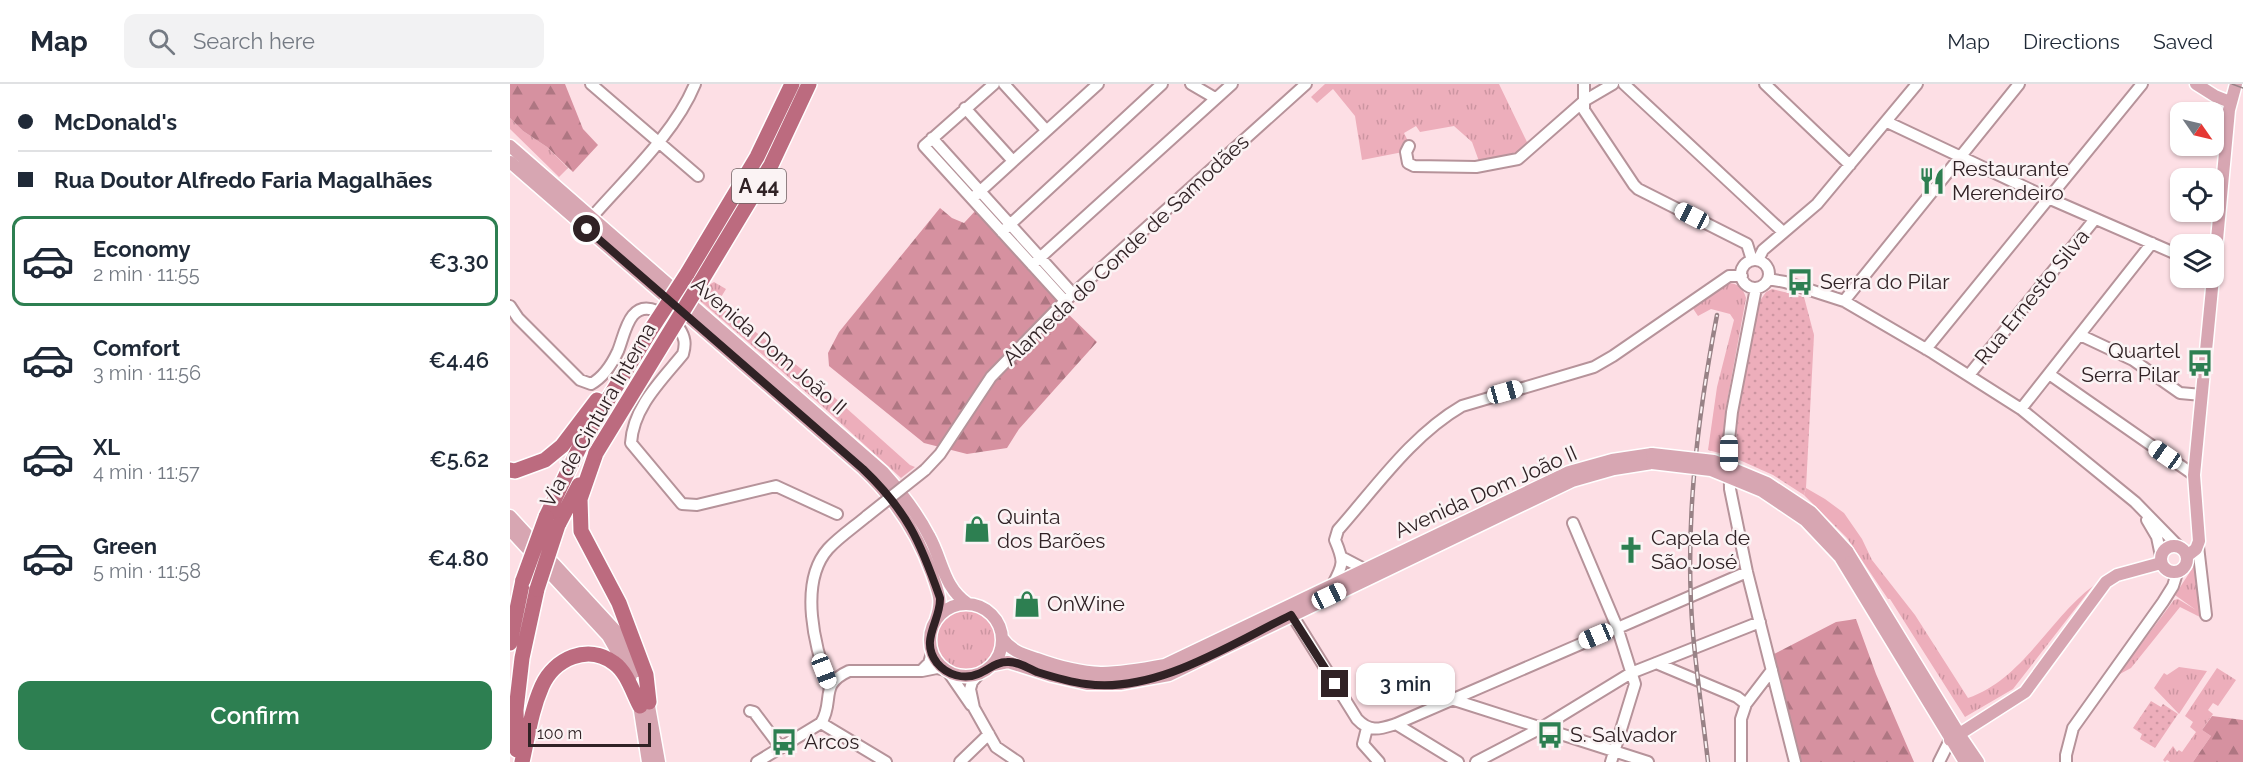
<!DOCTYPE html>
<meta charset="utf-8">
<style>
body{margin:0;font-family:Raleway,sans-serif;background:#f2f2f3;color:#1f2937;height:100vh;display:flex;flex-direction:column;font-size:22px;white-space:nowrap}
*{box-sizing:border-box;margin:0}
p{font-size:20px;color:#747a83}
.icon{flex:none;width:33px;height:33px;fill:none;stroke:currentColor;stroke-width:2;stroke-linecap:round;stroke-linejoin:round}
.map{position:relative;flex:1;overflow:hidden}
.sheet{display:flex;flex-direction:column;background:#fff;width:510px}
.sheet>*{flex:none}
.top-card{display:grid;align-content:center;height:132px;padding:0 18px;background:#fff}
.needle{width:39px;rotate:124deg}
.buttons{position:absolute;left:1660px;top:18px;display:grid;gap:12px}
.buttons a{display:grid;place-items:center;width:54px;height:54px;border-radius:12px;background:#fff;box-shadow:0 2px 4px #0004;font-size:30px}
.scale{position:absolute;left:18px;bottom:15px;width:123px;box-sizing:border-box;padding-left:6px;border:3px solid #302225;border-top:0;font-size:16px;line-height:21px;white-space:nowrap;color:#302225;-webkit-text-stroke:4px #fbf3f4;paint-order:stroke}
.end{position:absolute;width:27px;height:27px;margin:-14px;border:8px solid #302225;background:#fff;box-shadow:0 0 0 3px #fff}
.from{border-radius:50%}
.bubble{position:absolute;height:42px;border-radius:12px;background:#fff;box-shadow:0 2px 4px #0004;font-size:20px;font-weight:600;line-height:42px;text-align:center}
.car{position:absolute;width:18px;height:36px;margin:-18px -9px;border-radius:8px;box-shadow:0 0 4px 2px #0007;background:linear-gradient(#fff 24%,#345 0 40%,#fff 0 76%,#345 0 86%,#fff 0)}
.top-card b{display:flex;align-items:center;gap:21px;height:57px;font-size:22px}
.top-card b+b{border-top:2px solid #e0e1e3}
.top-card i{width:15px;height:15px;background:#1f2937}
ul{padding:0;list-style:none}
li{display:flex;align-items:center;gap:18px;height:90px;margin:0 12px 9px;padding:0 6px;border:3px solid transparent;border-radius:12px}
li div{flex:1}
li b{display:block;font-size:22px}
li em{font-style:normal;font-weight:600}
li.active{border-color:#2d7f51}
li>.icon{width:54px;height:54px;stroke-width:1.5}
.button{display:flex;gap:12px;margin-top:auto;padding:12px 18px}
.button a{flex:1;height:69px;border-radius:12px;background:#2d7f51;color:#fff;font-size:24px;font-weight:600;line-height:69px;text-align:center}
header{display:flex;align-items:center;gap:36px;box-sizing:border-box;height:84px;padding:0 30px;background:#fff;border-bottom:2px solid #e0e1e3}
header strong{font-size:28px}
nav{display:flex;gap:33px;margin-inline-start:auto;font-size:21px}
.search{width:420px;height:54px;background:#f2f2f3;display:flex;align-items:center;gap:15px;box-sizing:border-box;padding:0 21px;border-radius:12px;color:#747a83;font-size:22px}
main{display:flex;flex:1;min-height:0}
.map>svg:first-child{display:block}
.grass{fill:url(#grass-tufts)}
.forest{fill:url(#forest-firs)}
.park{fill:url(#park-dots)}
.lines{fill:none;stroke-linecap:round;stroke-linejoin:round}
.minor-casing{stroke:#b6939a;stroke-width:14}
.major-casing{stroke:#fff;stroke-width:15}
.highway-casing{stroke:#fff;stroke-width:18}
.minor{stroke:#fff;stroke-width:10}
.major{stroke:#d7a6b2;stroke-width:12}
.highway{stroke:#bc6b7f;stroke-width:15}
.tram{stroke:#988286;stroke-width:1.5}
.rail-casing{stroke:#988286;stroke-width:4.5}
.rail{stroke:#fbf3f4;stroke-width:2;stroke-dasharray:7;stroke-linecap:butt}
.minor-bridge-casing{stroke:#b6939a;stroke-width:14;stroke-linecap:butt}
.major-bridge-casing{stroke:#fff;stroke-width:15;stroke-linecap:butt}
.highway-bridge-casing{stroke:#fff;stroke-width:18;stroke-linecap:butt}
.minor-bridge{stroke:#fff;stroke-width:10}
.major-bridge{stroke:#d7a6b2;stroke-width:12}
.highway-bridge{stroke:#bc6b7f;stroke-width:15}
.route{stroke:#302225;stroke-width:8}
.labels{text-anchor:middle;stroke-width:5;stroke-linejoin:round;paint-order:stroke}
.shield{fill:#fbf3f4;stroke:#6d6163;stroke-width:1.5}
.shield-label{font-size:20px;font-weight:bold;fill:#302225}
.poi-label{font-size:21px;fill:#302225;stroke:#fbf3f4;text-anchor:start}
.street-label{font-size:21px;fill:#302225;stroke:#fbf3f4}
</style>
<header>
<strong>Map</strong>
<div class="search"><svg class="icon" aria-label="search" viewBox="0 0 24 24"><circle cx="10" cy="10" r="6"/><path d="M15 15l6 6"/></svg>Search here</div>
<nav><a>Map</a><a>Directions</a><a>Saved</a></nav>
</header>
<main>
<section class="sheet">
<div class="top-card">
<b><i class="from"></i>McDonald's</b>
<b><i></i>Rua Doutor Alfredo Faria Magalhães</b>
</div>
<ul>
<li class="active"><svg class="icon" aria-label="car" viewBox="0 0 24 24"><path d="M5 17H2v-5l4-1 3-4h7l3 4 3 1v5h-3M9 17h6M6 11h13"/><circle cx="7" cy="17" r="2"/><circle cx="17" cy="17" r="2"/></svg><div><b>Economy</b><p>2 min · 11:55</p></div><em>€3.30</em></li>
<li><svg class="icon" aria-label="car" viewBox="0 0 24 24"><path d="M5 17H2v-5l4-1 3-4h7l3 4 3 1v5h-3M9 17h6M6 11h13"/><circle cx="7" cy="17" r="2"/><circle cx="17" cy="17" r="2"/></svg><div><b>Comfort</b><p>3 min · 11:56</p></div><em>€4.46</em></li>
<li><svg class="icon" aria-label="car" viewBox="0 0 24 24"><path d="M5 17H2v-5l4-1 3-4h7l3 4 3 1v5h-3M9 17h6M6 11h13"/><circle cx="7" cy="17" r="2"/><circle cx="17" cy="17" r="2"/></svg><div><b>XL</b><p>4 min · 11:57</p></div><em>€5.62</em></li>
<li><svg class="icon" aria-label="car" viewBox="0 0 24 24"><path d="M5 17H2v-5l4-1 3-4h7l3 4 3 1v5h-3M9 17h6M6 11h13"/><circle cx="7" cy="17" r="2"/><circle cx="17" cy="17" r="2"/></svg><div><b>Green</b><p>5 min · 11:58</p></div><em>€4.80</em></li>
</ul>
<div class="button"><a>Confirm</a></div>
</section>
<div class="map">
<svg width="1733" height="678" viewBox="0 0 1733 678">
<defs>
<pattern id="grass-tufts" width="24" height="20" patternUnits="userSpaceOnUse" patternTransform="scale(1.5)"><rect width="24" height="20" fill="#edaebb"/><path d="M3 7l-1-3M5 7V3M7 7l1-3M15 17l-1-3M17 17v-4M19 17l1-3" fill="none" stroke="#cc95a1"/></pattern>
<pattern id="forest-firs" width="22" height="20" patternUnits="userSpaceOnUse" patternTransform="scale(1.5)"><rect width="22" height="20" fill="#d691a0"/><path d="M5 1l3.5 6h-7zM16 11l3.5 6h-7z" fill="#ae7682"/></pattern>
<pattern id="park-dots" width="8" height="8" patternUnits="userSpaceOnUse" patternTransform="scale(1.5)"><rect width="8" height="8" fill="#edaebb"/><path d="M2 2h.1M6 6h.1" fill="none" stroke="#cc95a1" stroke-width="1.8" stroke-linecap="round"/></pattern>
</defs>
<rect width="100%" height="100%" fill="#fddfe5"/>
<path class="grass" d="M815,0H989L1017,58L1023,59L1008,73L970,80L962,58L944,42L910,48L906,42L894,49L899,59L893,68L852,76L845,32L823,5L807,19L801,13Z
M0,34L13,47L37,63L58,84L49,93L0,45Z
M204,198L216,205L208,218L215,227L231,236L306,297L400,381L405,383L391,394L312,322L188,215L197,202Z
M1215,199C1227,198 1233,203 1236,214L1215,329L1213,370L1198,366L1207,303L1224,236L1220,230L1201,225L1188,232L1182,223Z
M1296,404L1315,415L1334,429L1352,455L1362,476L1405,531L1458,614C1513,595 1539,535 1583,502L1503,605L1455,633L1380,515H1378L1337,454L1294,411Z
M1687,477L1694,532L1692,534L1670,523L1621,584L1608,591L1664,516L1668,515L1686,526L1665,511Z
M426 556a30 30 0 1 1 60 0a30 30 0 1 1-60 0Z
M1669,583L1697,587L1669,630L1644,604L1654,589L1657,591Z
M1707,584L1726,596L1708,622L1703,619L1698,626L1703,630L1692,646L1701,652L1683,678H1660L1657,676L1655,678L1653,676L1663,662L1667,668L1669,666L1672,668L1686,648L1680,643L1683,638L1675,632Z"/>
<path class="forest" d="M0,0H55L73,45L88,61L63,88L37,63L13,47L0,34Z
M430,124L442,134L454,139L467,125L548,206L555,227L587,258L509,345L497,364L457,370L414,359L319,282L318,269L329,248Z
M1346,535L1366,590L1404,678H1289L1264,570L1326,538Z
M1702,632L1733,636V678H1683L1701,652L1692,646Z"/>
<path class="park" d="M1262,205L1294,213L1304,251L1296,404L1294,411L1263,391L1225,374L1228,331L1247,221L1256,208Z
M1641,617L1651,623L1653,620L1668,630L1645,664L1630,655L1632,650L1623,644Z"/>
<g class="lines">
<defs>
<path id="minor" d="M81,0L188,92
M484,0L414,62L555,217
M494,0L536,46
M681,0L705,14
M1074,0V26L1124,101L1128,105L1237,160L1242,176
M1114,0L1273,148
M1255,0L1340,81
M455,24L503,77
M1377,38L1538,114L1671,172
M422,54L563,210
M899,62L896,68L898,79L904,82L966,83L1008,75L1074,17L1103,0
M466,111L588,0
M82,133C116,94 165,49 185,0
M492,148L652,0
M1248,176L1253,166L1307,120L1407,0
M1231 190a14 14 0 1 1 28 0a14 14 0 1 1-28 0Z
M522,181L722,0
M1258,195L1275,198L1334,217L1423,269L1511,325L1625,418L1669,463
M1246,204L1222,328L1219,356L1220,405L1237,488L1285,678
M1334,217L1509,0
M0,222L8,234L70,296L81,300C94,293 102,280 108,267C115,250 119,215 147,227C156,231 163,236 169,244C175,253 176,260 173,270C152,296 123,323 121,359L172,420L187,421L266,402L327,430
M1570,251L1623,276L1670,309L1692,311
M1416,265L1632,0
M1539,290L1684,391
M1459,291L1585,135
M1511,325L1642,159
M415,386L430,370L481,293L555,217L796,0
M1637,436L1647,453L1651,472
M1063,439L1107,543L1125,600L1101,678
M1688,462L1696,531
M833,474L854,485
M823,500C834,480 834,477 825,456L828,446C866,403 902,351 952,322L1084,283L1103,272L1219,192H1232
M779,526L847,635C860,649 870,645 886,640L1237,488
M1146,579L1227,613L1236,620
M412,586L419,579L422,569
M439,589L461,621
M468,591L462,598L460,605L464,624L486,663L508,678
M319,602C305,564 288,499 318,465C329,453 344,443 357,432
M941,615L1138,678
M240,627L244,628L271,664
M311,639L376,678
M886,640L948,678
M857,644L853,660L869,678
M247,678L311,639C325,617 308,601 339,587H412L427,584L435,586
M450,678L479,650
M966,678L1031,644L1121,589L1250,538
M1231,678V635L1236,620L1262,586
M1429,678L1440,656
M1556,678V671L1563,644L1653,518L1663,502L1667,489"/>
<path id="major" d="M1686,0L1705,12L1720,18
M0,62L373,388C391,408 407,429 419,452C433,477 433,503 458,520
M0,78L353,385C385,415 407,448 422,490C428,508 433,516 426,535
M1704,188L1719,26L1726,0
M0,432L105,546L128,587
M0,446L98,552L121,592
M1651 475a13 13 0 1 1 26 0a13 13 0 1 1-26 0Z
M1337,467L1449,650L1468,678
M1677,472L1686,465L1689,457L1684,391L1703,194
M1330,473L1455,678
M420 556a36 36 0 1 1 72 0a36 36 0 1 1-72 0Z
M492,554C501,567 512,570 527,575C579,594 602,591 655,581L1059,388L1102,376L1142,370
M483,581L498,578L542,592L577,600H610L659,591L1062,397L1104,385L1142,379
M137,611L149,678
M128,614L138,678
M1440,656L1515,608L1596,498L1607,491L1651,479"/>
<path id="highway" d="M177,190L247,73L282,0
M190,199L261,81L299,0
M86,369L70,415L71,447L109,519L136,591L139,618
M0,386L5,387L35,376L52,362L87,316
M36,433L72,358L140,247
M48,441L69,401
M0,559L13,496
M7,666L6,626L12,574L27,505
M12,678C18,652 21,627 32,602C44,575 78,559 104,579C117,588 123,609 130,622"/>
</defs>
<use href="#minor" class="minor-casing"/>
<use href="#major" class="major-casing"/>
<use href="#highway" class="highway-casing"/>
<use href="#minor" class="minor"/>
<use href="#major" class="major"/>
<use href="#highway" class="highway"/>
<path class="tram" d="M1722,0L1733,4"/>
<defs>
<path id="rail" d="M1198,678C1193,635 1187,593 1183,550C1174,443 1187,336 1207,231"/>
</defs>
<use href="#rail" class="rail-casing"/>
<use href="#rail" class="rail"/>
<defs>
<path id="minor-bridge" d="M357,432L415,386"/>
<path id="major-bridge" d="M1142,370L1204,377L1257,399L1301,428L1337,467
M1142,379L1201,386L1252,407L1295,436L1330,473"/>
<path id="highway-bridge" d="M140,247L177,190
M86,369L190,199
M13,496L36,433
M27,505L48,441"/>
</defs>
<use href="#minor-bridge" class="minor-bridge-casing"/>
<use href="#major-bridge" class="major-bridge-casing"/>
<use href="#highway-bridge" class="highway-bridge-casing"/>
<use href="#minor-bridge" class="minor-bridge"/>
<use href="#major-bridge" class="major-bridge"/>
<use href="#highway-bridge" class="highway-bridge"/>
</g>
<g class="lines">
<path class="route" d="M77,145L353,385C397,427 410,457 430,514C431,537 409,556 427,579C437,591 454,596 468,590C479,586 485,578 497,578C507,577 518,584 527,588C543,593 560,598 576,600C646,610 721,560 781,531L825,600"/>
</g>
<defs>
<symbol id="restaurant-bare" viewBox="-9 -9 18 18"><path d="M-5-6h1v4h1v-4h1v4h1v-4h1v5L-1.5 .5V6h-2V.5L-5-1ZM5-6V6H3V1.5H1.5Q1.5-4 5-6Z" fill="#2d7f51" stroke="#fbf3f4" stroke-width="2.5" paint-order="stroke"/></symbol>
<symbol id="bus-bare" viewBox="-9 -9 18 18"><path d="M-5-6H5V4H4V6H2V4H-2V6H-4V4H-5ZM-3.5-4V0h7V-4ZM-3.5 1.2v1.5H-2V1.2ZM2 1.2v1.5H3.5V1.2Z" fill="#2d7f51" stroke="#fbf3f4" stroke-width="2.5" paint-order="stroke"/></symbol>
<symbol id="shop-bare" viewBox="-9 -9 18 18"><path d="M-5-2.5h2.3a2.7 3.5 0 0 1 5.4 0H5L5.5 6h-11ZM-1.5-2.5h3a1.5 2.3 0 0 0-3 0Z" fill="#2d7f51" stroke="#fbf3f4" stroke-width="2.5" paint-order="stroke"/></symbol>
<symbol id="church-bare" viewBox="-9 -9 18 18"><path d="M-1.2-6h2.4v3.5h3.3v2.4h-3.3V6h-2.4V-.1h-3.3v-2.4h3.3Z" fill="#2d7f51" stroke="#fbf3f4" stroke-width="2.5" paint-order="stroke"/></symbol>
</defs>
<g fill-rule="evenodd">
<use href="#restaurant-bare" x="1403" y="78" width="38" height="38"/>
<use href="#bus-bare" x="1271" y="179" width="38" height="38"/>
<use href="#bus-bare" x="1671" y="260" width="38" height="38"/>
<use href="#shop-bare" x="448" y="426" width="38" height="38"/>
<use href="#church-bare" x="1102" y="447" width="38" height="38"/>
<use href="#shop-bare" x="498" y="501" width="38" height="38"/>
<use href="#bus-bare" x="1021" y="632" width="38" height="38"/>
<use href="#bus-bare" x="255" y="639" width="38" height="38"/>
</g>
<g class="labels">
<rect class="shield" x="222" y="85" width="54" height="34" rx="4.5"/>
<g class="shield-label">
<text x="249" y="109">A 44</text>
</g>
<g class="poi-label">
<text x="1442" y="92">Restaurante<tspan x="1442" dy="24">Merendeiro</tspan></text>
<text x="1310" y="205">Serra do Pilar</text>
<text x="1670" y="274" text-anchor="end">Quartel<tspan x="1670" dy="24">Serra Pilar</tspan></text>
<text x="487" y="440">Quinta<tspan x="487" dy="24">dos Barões</tspan></text>
<text x="1141" y="461">Capela de<tspan x="1141" dy="24">São José</tspan></text>
<text x="537" y="527">OnWine</text>
<text x="1060" y="658">S. Salvador</text>
<text x="294" y="665">Arcos</text>
</g>
<g class="street-label">
<text transform="translate(616 166) rotate(-43)" y="7">Alameda do Conde de Samodães</text>
<text transform="translate(1522 213) rotate(-51)" y="7">Rua Ernesto Silva</text>
<text transform="translate(259 262) rotate(41)" y="7">Avenida Dom João II</text>
<text transform="translate(88 331) rotate(-60)" y="7">Via de Cintura Interna</text>
<text transform="translate(976 408) rotate(-24)" y="7">Avenida Dom João II</text>
</g>
</g>
</svg>
<div class="buttons">
<a><svg class="needle" viewBox="-14 -14 28 28"><path d="M0-13l5 13h-10z" fill="#e53935"/><path d="M0 13l5-13h-10z" fill="#747a83"/></svg></a>
<a><svg class="icon" aria-label="locate" viewBox="0 0 24 24"><circle cx="12" cy="12" r="6"/><path d="M12 2v4M12 18v4M2 12h4M18 12h4"/></svg></a>
<a><svg class="icon" aria-label="layers" viewBox="0 0 24 24"><path d="M12 4l9 5-9 5-9-5zM3 14l9 5 9-5"/></svg></a>
</div>
<div class="scale">100 m</div>
<i class="end from" style="left:77px;top:145px"></i>
<i class="end" style="left:825px;top:600px"></i>
<div class="bubble" style="left:846px;top:579px;width:99px">3 min</div>
<i class="car" style="left:1182px;top:132px;rotate:297deg"></i>
<i class="car" style="left:995px;top:308px;rotate:74deg"></i>
<i class="car" style="left:1219px;top:369px;rotate:180deg"></i>
<i class="car" style="left:1655px;top:371px;rotate:305deg"></i>
<i class="car" style="left:819px;top:512px;rotate:65deg"></i>
<i class="car" style="left:1086px;top:552px;rotate:247deg"></i>
<i class="car" style="left:314px;top:587px;rotate:159deg"></i>
</div>
</main>
